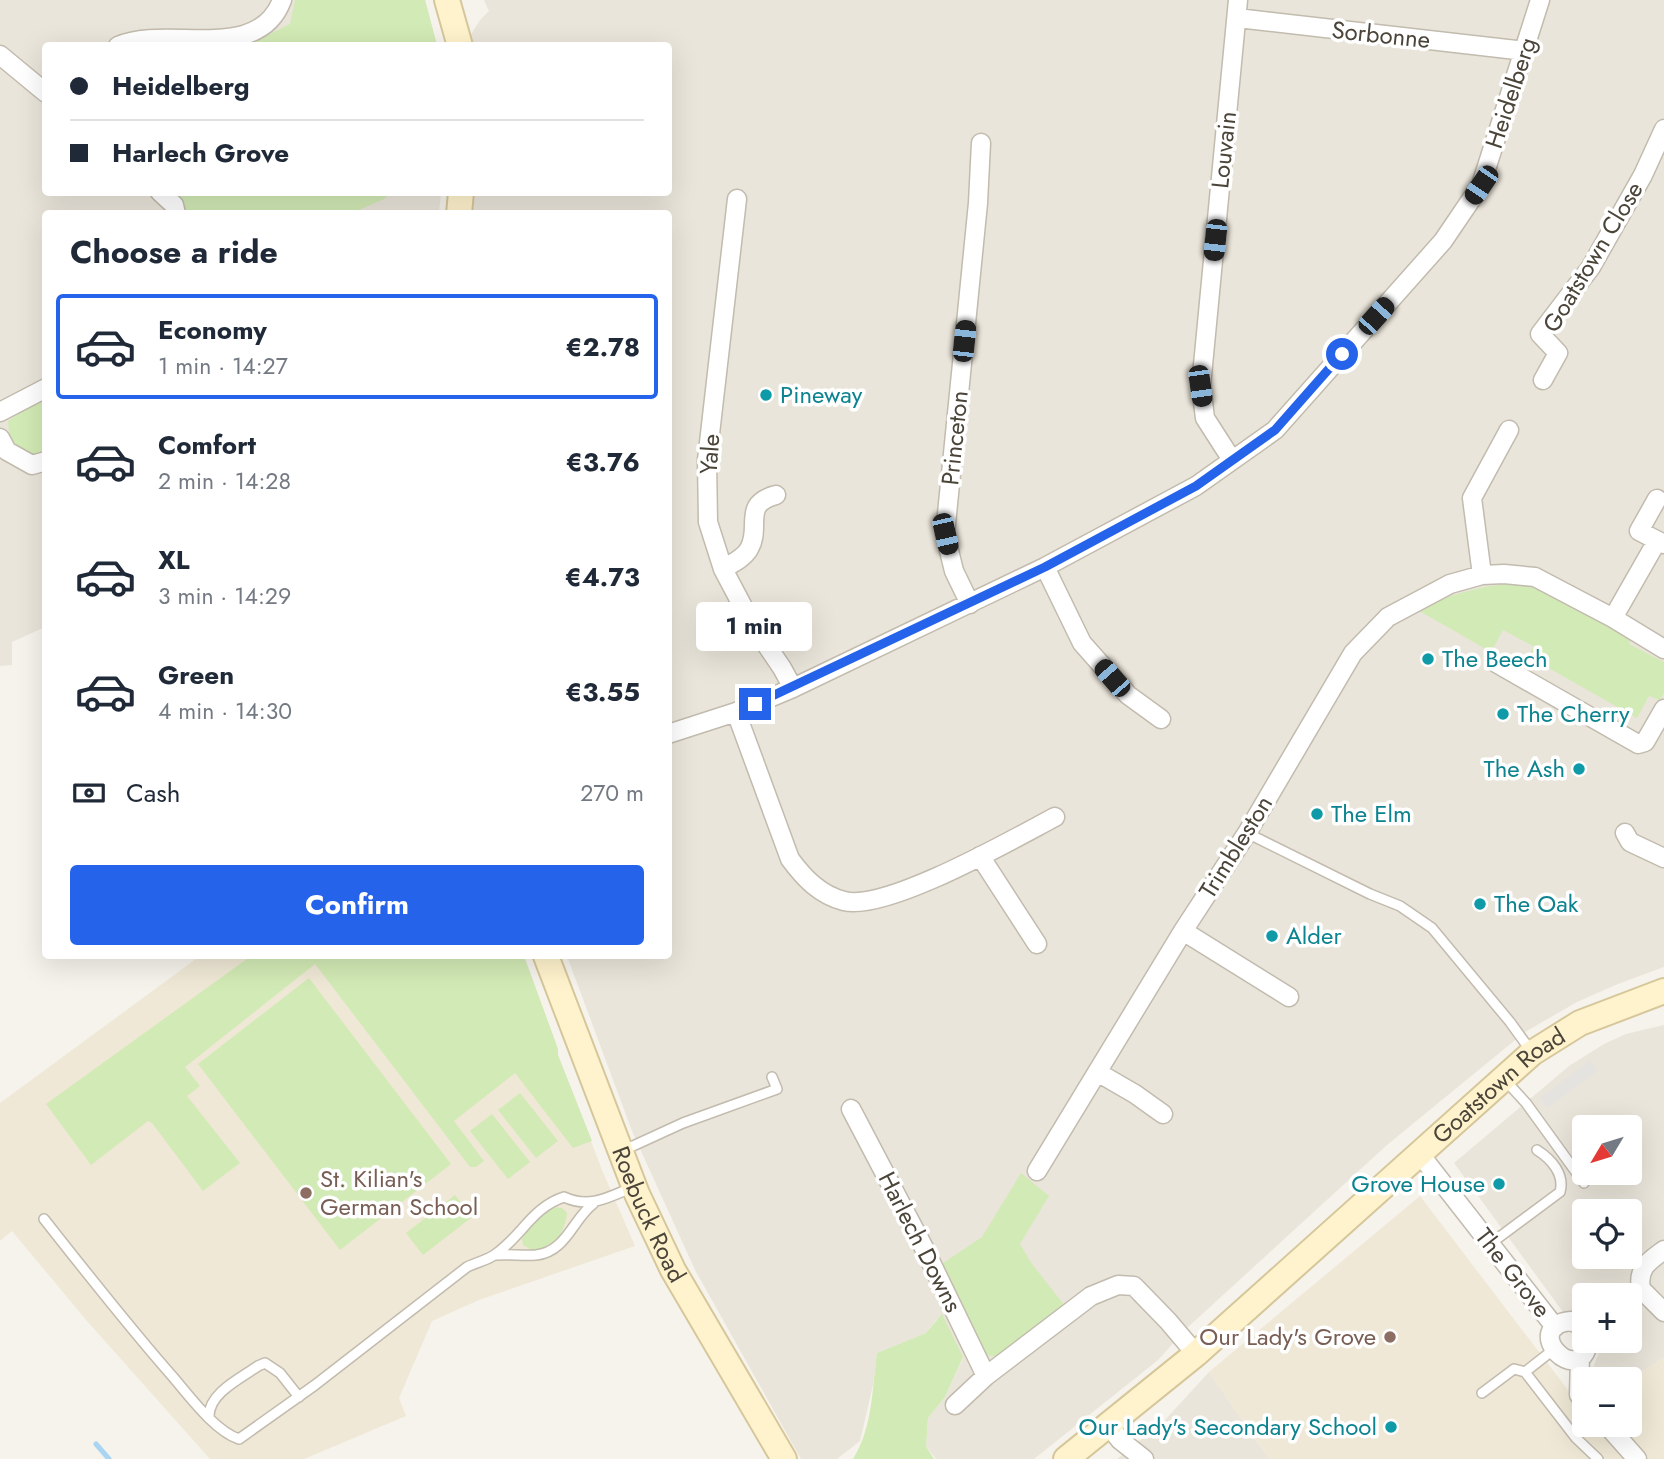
<!DOCTYPE html>
<meta charset="utf-8">
<style>
body{margin:0;font-family:Jost,sans-serif;background:#f2f2f3;color:#1f2937;height:100vh;display:flex;flex-direction:column;font-size:26px;white-space:nowrap}
*{box-sizing:border-box;margin:0}
p{font-size:23px;color:#747a83}
.icon{flex:none;width:38px;height:38px;fill:none;stroke:currentColor;stroke-width:2;stroke-linecap:round;stroke-linejoin:round}
.map{position:relative;flex:1;overflow:hidden}
.drawer{position:absolute;left:42px;top:210px;width:630px;height:749px;display:flex;flex-direction:column;background:#fff;border-radius:7px;box-shadow:0 7px 28px #0002}
.drawer>*{flex:none}
.hud{position:absolute;left:42px;top:42px;width:630px;height:154px;border-radius:7px;box-shadow:0 7px 28px #0002;display:grid;align-content:center;height:154px;padding:0 28px;background:#fff}
.needle{width:46px;rotate:232deg}
.controls{position:absolute;left:1572px;top:1115px;display:grid;gap:14px}
.controls a{display:grid;place-items:center;width:70px;height:70px;border-radius:7px;background:#fff;box-shadow:0 7px 28px #0002;font-size:35px}
.end{position:absolute;width:32px;height:32px;margin:-16px;border:9px solid #2563eb;background:#fff;box-shadow:0 0 0 4px #fff}
.from{border-radius:50%}
.bubble{position:absolute;height:49px;border-radius:7px;background:#fff;box-shadow:0 7px 28px #0002;font-size:23px;font-weight:700;line-height:49px;text-align:center}
.car{position:absolute;width:21px;height:42px;margin:-21px -10px;border-radius:9px;box-shadow:0 0 5px 2px #0007;background:linear-gradient(#222 24%,#8ab4d8 0 40%,#222 0 76%,#8ab4d8 0 86%,#222 0)}
.hud b{display:flex;align-items:center;gap:24px;height:66px;font-size:26px}
.hud b+b{border-top:2px solid #e0e1e3}
.hud i{width:18px;height:18px;background:#1f2937}
ul{padding:0;list-style:none}
li{display:flex;align-items:center;gap:21px;height:105px;margin:0 14px 10px;padding:0 14px;border:4px solid transparent;border-radius:7px}
li div{flex:1}
li b{display:block;font-size:26px}
li em{font-style:normal;font-weight:700}
li.selected{border-color:#2563eb}
li>.icon{width:63px;height:63px;stroke-width:1.5}
h2{padding:0 28px;font-size:32px;line-height:84px}
.pay{display:flex;align-items:center;gap:18px;height:77px;padding:0 28px;font-size:26px}
.pay p{margin-inline-start:auto}
.button{display:flex;gap:14px;margin-top:auto;padding:14px 28px}
.button a{flex:1;height:80px;border-radius:7px;background:#2563eb;color:#fff;font-size:28px;font-weight:700;line-height:80px;text-align:center}
.map>svg:first-child{display:block}
.residential{fill:#eae5da;fill-rule:evenodd}
.education{fill:#efe8d6}
.green{fill:#d2eab5}
.parking{fill:#e5e3e0}
.lines{fill:none;stroke-linecap:round;stroke-linejoin:round}
.stream{stroke:#a9d4f2;stroke-width:5}
.lane-casing{stroke:#c2bbae;stroke-width:12}
.street-casing{stroke:#c2bbae;stroke-width:21}
.secondary-casing{stroke:#d6c79b;stroke-width:28}
.lane{stroke:#fff;stroke-width:9}
.street{stroke:#fff;stroke-width:18}
.secondary{stroke:#fff3cd;stroke-width:24}
.route{stroke:#2563eb;stroke-width:9}
.culture-dot{fill:#0f9aa8;stroke:#fff;stroke-width:2.5}
.education-dot{fill:#8d6e63;stroke:#fff;stroke-width:2.5}
.labels{text-anchor:middle;stroke-width:7;stroke-linejoin:round;paint-order:stroke}
.street-label{font-size:24px;fill:#4b4439;stroke:#fff}
.culture-label{font-size:24px;fill:#0d838f;stroke:#fff;text-anchor:start}
.education-label{font-size:24px;fill:#785e54;stroke:#fff;text-anchor:start}
</style>
<div class="map">
<svg width="1664" height="1459" viewBox="0 0 1664 1459">
<rect width="100%" height="100%" fill="#f6f3ec"/>
<path class="residential" d="M0,0H425L437,45L46,46V192L441,193L439,213L46,214L45,627L12,642V665L0,666Z
M484,0H1664V967L1618,984L1577,1002L1525,1032L1387,1145L1187,1328L1158,1360L1034,1459H936L926,1446L928,1418L945,1397L963,1358L937,1319L926,1333L877,1353L873,1385L860,1441L837,1459H801L695,1270L632,1131L567,956H668V214L473,213L475,193L668,192V46L472,45L470,36L480,20L489,11Z
M1664,1025V1357L1629,1381V1379H1596L1593,1368L1599,1352V1341L1629,1340V1295H1584V1316L1563,1312L1454,1163L1569,1066L1604,1044L1626,1034ZM1584,1127H1629V1172H1584ZM1584,1211H1629V1256H1584Z
M1209,1372L1269,1459H1117L1164,1421Z"/>
<path class="education" d="M200,956H524L558,1049V1055L602,1170L635,1246L479,1300L432,1321L399,1398L406,1416L304,1459H210L87,1321L12,1231L0,1241V1103Z
M1420,1196L1584,1411V1424H1629V1381L1664,1357V1459H1269L1209,1372Z"/>
<path class="green" d="M295,0H425L437,45H248L290,24Z
M177,193H391L384,199L350,214L184,213L180,196Z
M45,396V452L29,456L10,444L8,421Z
M1509,584L1533,587L1543,592L1631,639L1629,644L1664,662V693L1660,700L1649,696L1637,718L1529,657L1533,646L1503,630L1491,652L1416,609C1447,597 1475,586 1509,584Z
M251,956H524L558,1049V1055L592,1141L573,1148L515,1073L454,1121L484,1161L476,1167H470L315,964L185,1067L200,1086L187,1096L240,1163L203,1191L152,1123L148,1121L91,1165L46,1104Z
M309,978L451,1164L340,1250L198,1064Z
M520,1093L558,1141L536,1158L498,1110Z
M492,1114L530,1162L508,1179L470,1131Z
M1021,1173L1049,1196L1020,1244L1032,1264L1065,1306L999,1357L985,1355L937,1267L982,1237Z
M455,1195L472,1217L423,1255L406,1233Z
M552,1207L562,1208L567,1213C565,1232 554,1248 535,1252L523,1245L522,1239L527,1230Z
M942,1314L963,1357L945,1397L928,1418L926,1446L934,1459H853C873,1427 872,1389 877,1353L926,1333Z"/>
<path class="parking" d="M1590,1060L1597,1071L1547,1108L1540,1098Z"/>
<g class="lines">
<path class="stream" d="M96,1444L109,1459"/>
<defs>
<path id="lane" d="M1247,833L1370,894L1400,906L1432,928L1510,1022L1531,1051
M1504,1079L1526,1103L1584,1183
M622,1151L683,1123L777,1089L772,1077
M44,1219C86,1272 128,1326 173,1377C190,1397 215,1431 239,1439L315,1385L467,1267C477,1262 489,1260 497,1253C522,1235 533,1207 564,1197C590,1209 609,1197 633,1187
M1490,1244L1560,1192C1565,1174 1551,1159 1537,1150
M497,1255C510,1254 523,1256 536,1255C566,1252 573,1219 593,1204
M1553,1350L1525,1372L1576,1438L1598,1459
M1482,1393L1514,1369L1525,1372
M209,1416C209,1393 241,1378 258,1366L265,1363L280,1373L299,1397"/>
<path id="street" d="M1237,18L1525,51
M118,46C167,24 258,65 282,0
M0,55L46,93
M160,192L174,205L176,214
M737,199L707,460L708,522L723,569L751,622L782,668L793,688
M1543,380L1558,353L1540,334L1591,267L1643,175L1664,129
M0,412L46,388
M0,438L7,451L32,465L46,461
M1232,460L1205,418L1201,386L1238,0
M1657,499L1639,531L1664,544
M1045,567L1082,643L1128,695L1161,719
M723,569C731,564 744,558 749,549C762,527 741,504 776,495
M1482,575L1472,498L1509,430
M970,604L954,571L945,534L978,203L981,143
M1613,618L1657,541
M1496,663L1638,744L1645,742L1664,709
M736,712L790,859C804,878 820,895 844,901C886,912 1013,839 1055,817
M668,734L736,712L793,688L1045,567L1196,486L1275,430L1443,241L1481,185L1540,0
M1625,833L1630,842L1664,858
M980,856L1037,944
M1183,931L1289,997
M1097,1072L1135,1094L1163,1114
M851,1109L924,1248L986,1376
M1419,1153L1555,1327
M1037,1171L1183,931L1247,833L1353,653L1388,617L1450,584L1482,575L1504,574L1535,577L1613,618L1664,649
M1641,1289L1664,1312
M1629,1297L1641,1289C1637,1268 1649,1261 1664,1250
M1584,1327L1571,1321C1518,1326 1580,1393 1589,1340
M1580,1357L1579,1395L1584,1400
M955,1405L986,1376L1091,1296L1118,1285L1134,1286L1168,1321L1196,1354
M1606,1424L1637,1459
M1109,1426L1120,1440L1144,1459"/>
<g id="secondary">
<path d="M447,0L460,46"/>
<path d="M459,214L461,192"/>
<path id="s1" d="M546,956L637,1194L673,1270L784,1459"/>
<path id="s2" d="M1066,1459L1196,1354L1532,1053L1580,1023L1664,991"/>
</g>
</defs>
<use href="#lane" class="lane-casing"/>
<use href="#street" class="street-casing"/>
<use href="#secondary" class="secondary-casing"/>
<use href="#lane" class="lane"/>
<use href="#street" class="street"/>
<use href="#secondary" class="secondary"/>
</g>
<g class="lines">
<path class="route" d="M755,704L1045,567L1196,486L1275,430L1342,354"/>
</g>
<g class="culture-dot">
<circle cx="766" cy="395" r="7"/>
<circle cx="1428" cy="659" r="7"/>
<circle cx="1503" cy="714" r="7"/>
<circle cx="1579" cy="769" r="7"/>
<circle cx="1317" cy="814" r="7"/>
<circle cx="1480" cy="904" r="7"/>
<circle cx="1272" cy="936" r="7"/>
<circle cx="1499" cy="1184" r="7"/>
<circle cx="1391" cy="1427" r="7"/>
</g>
<g class="education-dot">
<circle cx="306" cy="1193" r="7"/>
<circle cx="1390" cy="1337" r="7"/>
</g>
<g class="labels">
<g class="street-label">
<text transform="translate(1381 35) rotate(6)" y="8">Sorbonne</text>
<text transform="translate(1511 93) rotate(-72)" y="8">Heidelberg</text>
<text transform="translate(1224 150) rotate(-84)" y="8">Louvain</text>
<text transform="translate(1593 257) rotate(-59)" y="8">Goatstown Close</text>
<text transform="translate(955 438) rotate(-84)" y="8">Princeton</text>
<text transform="translate(710 454) rotate(-86)" y="8">Yale</text>
<text transform="translate(1236 847) rotate(-58)" y="8">Trimbleston</text>
<text dy="8" stroke="none"><textPath href="#s2" startOffset="572">Goatstown Road</textPath></text>
<text dy="8" stroke="none"><textPath href="#s1" startOffset="278">Roebuck Road</textPath></text>
<text transform="translate(920 1242) rotate(63)" y="8">Harlech Downs</text>
<text transform="translate(1513 1273) rotate(52)" y="8">The Grove</text>
</g>
<g class="culture-label">
<text x="780" y="403">Pineway</text>
<text x="1442" y="667">The Beech</text>
<text x="1517" y="722">The Cherry</text>
<text x="1565" y="777" text-anchor="end">The Ash</text>
<text x="1331" y="822">The Elm</text>
<text x="1494" y="912">The Oak</text>
<text x="1286" y="944">Alder</text>
<text x="1485" y="1192" text-anchor="end">Grove House</text>
<text x="1377" y="1435" text-anchor="end">Our Lady's Secondary School</text>
</g>
<g class="education-label">
<text x="320" y="1187">St. Kilian's<tspan x="320" dy="28">German School</tspan></text>
<text x="1376" y="1345" text-anchor="end">Our Lady's Grove</text>
</g>
</g>
</svg>
<div class="controls">
<a><svg class="needle" viewBox="-14 -14 28 28"><path d="M0-13l5 13h-10z" fill="#e53935"/><path d="M0 13l5-13h-10z" fill="#747a83"/></svg></a>
<a><svg class="icon" aria-label="locate" viewBox="0 0 24 24"><circle cx="12" cy="12" r="6"/><path d="M12 2v4M12 18v4M2 12h4M18 12h4"/></svg></a>
<a>+</a>
<a>−</a>
</div>
<i class="end from" style="left:1342px;top:354px"></i>
<i class="end" style="left:755px;top:704px"></i>
<div class="bubble" style="left:696px;top:602px;width:116px">1 min</div>
<i class="car" style="left:1481px;top:185px;rotate:214deg"></i>
<i class="car" style="left:1215px;top:240px;rotate:186deg"></i>
<i class="car" style="left:1376px;top:316px;rotate:42deg"></i>
<i class="car" style="left:964px;top:341px;rotate:6deg"></i>
<i class="car" style="left:1200px;top:386px;rotate:172deg"></i>
<i class="car" style="left:945px;top:534px;rotate:167deg"></i>
<i class="car" style="left:1112px;top:678px;rotate:319deg"></i>
<div class="hud">
<b><i class="from"></i>Heidelberg</b>
<b><i></i>Harlech Grove</b>
</div>
<section class="drawer">
<h2>Choose a ride</h2>
<ul>
<li class="selected"><svg class="icon" aria-label="car" viewBox="0 0 24 24"><path d="M5 17H2v-5l4-1 3-4h7l3 4 3 1v5h-3M9 17h6M6 11h13"/><circle cx="7" cy="17" r="2"/><circle cx="17" cy="17" r="2"/></svg><div><b>Economy</b><p>1 min · 14:27</p></div><em>€2.78</em></li>
<li><svg class="icon" aria-label="car" viewBox="0 0 24 24"><path d="M5 17H2v-5l4-1 3-4h7l3 4 3 1v5h-3M9 17h6M6 11h13"/><circle cx="7" cy="17" r="2"/><circle cx="17" cy="17" r="2"/></svg><div><b>Comfort</b><p>2 min · 14:28</p></div><em>€3.76</em></li>
<li><svg class="icon" aria-label="car" viewBox="0 0 24 24"><path d="M5 17H2v-5l4-1 3-4h7l3 4 3 1v5h-3M9 17h6M6 11h13"/><circle cx="7" cy="17" r="2"/><circle cx="17" cy="17" r="2"/></svg><div><b>XL</b><p>3 min · 14:29</p></div><em>€4.73</em></li>
<li><svg class="icon" aria-label="car" viewBox="0 0 24 24"><path d="M5 17H2v-5l4-1 3-4h7l3 4 3 1v5h-3M9 17h6M6 11h13"/><circle cx="7" cy="17" r="2"/><circle cx="17" cy="17" r="2"/></svg><div><b>Green</b><p>4 min · 14:30</p></div><em>€3.55</em></li>
</ul>
<div class="pay"><svg class="icon" aria-label="cash" viewBox="0 0 24 24"><path d="M3 7h18v10H3z"/><circle cx="12" cy="12" r="2"/></svg>Cash<p>270 m</p></div>
<div class="button"><a>Confirm</a></div>
</section>
</div>
